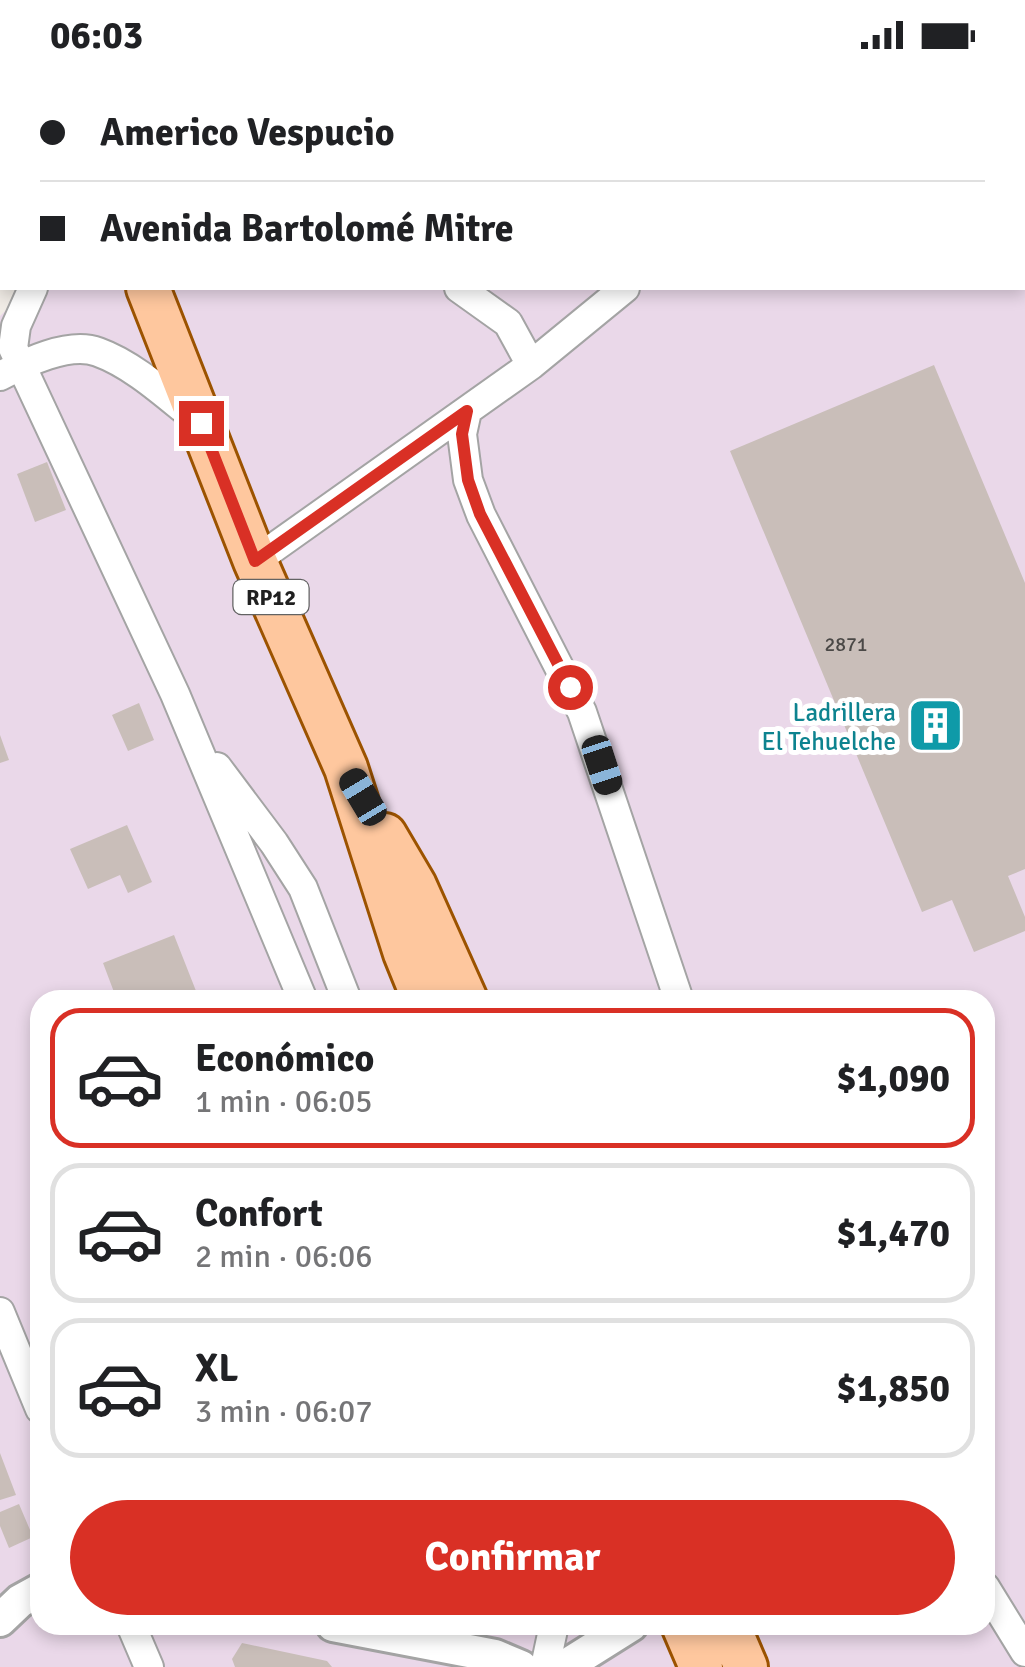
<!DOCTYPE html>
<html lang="es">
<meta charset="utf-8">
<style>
body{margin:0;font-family:Signika,sans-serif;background:#f2f2f2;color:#202124;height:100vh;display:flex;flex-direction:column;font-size:38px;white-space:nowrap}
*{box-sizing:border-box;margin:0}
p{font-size:32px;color:#757577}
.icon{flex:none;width:55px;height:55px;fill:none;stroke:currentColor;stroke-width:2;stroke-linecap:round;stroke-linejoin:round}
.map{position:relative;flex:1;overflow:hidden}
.sheet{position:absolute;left:30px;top:920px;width:965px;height:645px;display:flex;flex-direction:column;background:#fff;border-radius:30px;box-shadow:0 5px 15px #0003}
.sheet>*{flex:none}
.guide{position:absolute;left:0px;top:0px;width:1025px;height:220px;box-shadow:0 5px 15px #0003;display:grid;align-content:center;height:220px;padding:0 40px;background:#fff}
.end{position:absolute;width:45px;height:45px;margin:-22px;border:12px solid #d93025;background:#fff;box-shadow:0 0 0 5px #fff}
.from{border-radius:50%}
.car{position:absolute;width:30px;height:60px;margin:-30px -15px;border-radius:12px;box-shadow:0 0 8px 2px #0007;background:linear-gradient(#222 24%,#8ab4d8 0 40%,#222 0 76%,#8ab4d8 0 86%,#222 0)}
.guide b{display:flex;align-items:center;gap:35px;height:95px;font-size:38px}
.guide b+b{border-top:2px solid #e0e0e0}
.guide i{width:25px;height:25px;background:#202124}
ul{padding:18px 0 0;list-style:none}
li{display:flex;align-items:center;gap:30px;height:140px;margin:0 20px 15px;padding:0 20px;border:5px solid #e0e0e0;border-radius:30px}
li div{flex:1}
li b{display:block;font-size:38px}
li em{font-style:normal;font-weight:800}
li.selected{border-color:#d93025}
li>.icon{width:90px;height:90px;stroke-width:1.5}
.primary-button{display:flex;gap:20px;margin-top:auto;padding:20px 40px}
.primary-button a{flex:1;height:115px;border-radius:60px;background:#d93025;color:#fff;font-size:40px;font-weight:800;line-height:115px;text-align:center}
.status{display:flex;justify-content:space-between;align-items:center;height:70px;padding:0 50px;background:#fff;direction:ltr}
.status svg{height:28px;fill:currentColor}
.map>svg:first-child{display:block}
.industrial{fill:#ead8e9;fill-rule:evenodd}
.building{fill:#c9beb9}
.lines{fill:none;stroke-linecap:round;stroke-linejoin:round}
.minor-casing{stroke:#a4a4a4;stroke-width:32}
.tertiary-casing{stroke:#a4a4a4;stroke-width:38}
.primary-casing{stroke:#9c5300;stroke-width:48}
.minor{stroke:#fff;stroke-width:28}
.tertiary{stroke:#fff;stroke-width:32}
.primary{stroke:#fec79e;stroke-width:42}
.route{stroke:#d93025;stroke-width:12}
.labels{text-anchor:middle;stroke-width:10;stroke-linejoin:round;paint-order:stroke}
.number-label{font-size:20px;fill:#4a4846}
.shield{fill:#fff;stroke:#636363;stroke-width:2.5}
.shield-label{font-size:22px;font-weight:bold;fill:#202020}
.culture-label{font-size:25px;fill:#0d838f;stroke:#fff;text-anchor:end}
</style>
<div class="status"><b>06:03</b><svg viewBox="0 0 49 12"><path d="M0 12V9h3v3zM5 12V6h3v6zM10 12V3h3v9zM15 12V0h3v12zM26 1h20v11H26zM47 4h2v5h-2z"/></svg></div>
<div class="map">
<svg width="1025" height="1597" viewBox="0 0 1025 1597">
<rect width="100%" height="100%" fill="#f1ece6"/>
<path class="industrial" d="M60,0H1025V1597H0V246L29,218H1022V2ZM40,930H985V1555H40Z"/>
<path class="building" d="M934,295L1025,513V799L1008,806L1025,847V861L974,882L952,830L922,842L730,381Z
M47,392L66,440L35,452L17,404Z
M139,633L154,670L128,681L112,645Z
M0,665L9,690L0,693Z
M127,755L152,812L128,823L120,805L88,819L70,779Z
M174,865L198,926L188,930H117L103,893Z
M0,1383L16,1425L0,1430Z
M19,1434L33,1467L9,1478L0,1456V1442Z
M242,1573L327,1591L332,1597H235L232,1589Z"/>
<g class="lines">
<defs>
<path id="minor" d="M346,0L347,2
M245,2L248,0
M837,2L839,0
M0,29L2,37
M33,218L16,256L13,278L175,624L303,930
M459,218L508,253L531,295
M0,306C25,293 69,271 98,282C134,295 167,326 196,349
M467,341L462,364L468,410L481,445L582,642L679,930
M255,491L531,295L625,218
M217,697L274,773L303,818L347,930
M0,1242L40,1339
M985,1517L1025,1582
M131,1555L149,1597
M545,1597L554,1555"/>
<path id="tertiary" d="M0,1550L20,1531L40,1520
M333,1555L495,1586L521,1597
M564,1597L631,1555"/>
<path id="primary" d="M60,0L61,2
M148,218L255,491L346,698L405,883L424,930
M385,765L415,816L466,930
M683,1555L701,1597
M728,1555L746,1597"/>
</defs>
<use href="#minor" class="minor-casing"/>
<use href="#tertiary" class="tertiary-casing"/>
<use href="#primary" class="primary-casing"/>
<use href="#minor" class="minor"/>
<use href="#tertiary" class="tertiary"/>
<use href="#primary" class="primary"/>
</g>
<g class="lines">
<path class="route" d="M201,353L255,491L467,341L462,364L468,410L480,444L570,617"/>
</g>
<defs>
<symbol id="building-square" viewBox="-11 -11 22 22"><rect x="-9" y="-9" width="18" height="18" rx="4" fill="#0f9aa8" stroke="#fff"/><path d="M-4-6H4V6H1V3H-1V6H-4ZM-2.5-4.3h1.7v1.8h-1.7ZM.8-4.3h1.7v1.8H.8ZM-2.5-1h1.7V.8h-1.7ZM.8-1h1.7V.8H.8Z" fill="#fff"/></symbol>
</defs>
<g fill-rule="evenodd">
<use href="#building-square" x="904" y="624" width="63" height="63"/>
</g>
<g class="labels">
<g class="number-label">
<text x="846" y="581">2871</text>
</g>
<rect class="shield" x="233.5" y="510" width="75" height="34" rx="8"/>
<g class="shield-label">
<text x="271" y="535">RP12</text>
</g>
<g class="culture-label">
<text x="896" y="651">Ladrillera<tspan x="896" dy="29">El Tehuelche</tspan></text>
</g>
</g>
</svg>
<i class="end from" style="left:570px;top:617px"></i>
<i class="end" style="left:201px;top:353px"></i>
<i class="car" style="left:602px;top:695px;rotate:162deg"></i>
<i class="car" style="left:363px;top:727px;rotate:329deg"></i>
<div class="guide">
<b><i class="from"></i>Americo Vespucio</b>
<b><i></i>Avenida Bartolomé Mitre</b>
</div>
<section class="sheet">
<ul>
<li class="selected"><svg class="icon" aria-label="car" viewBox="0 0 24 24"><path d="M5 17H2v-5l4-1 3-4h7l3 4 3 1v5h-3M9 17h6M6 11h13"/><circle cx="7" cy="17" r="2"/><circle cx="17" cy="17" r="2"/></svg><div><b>Económico</b><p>1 min · 06:05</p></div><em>$1,090</em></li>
<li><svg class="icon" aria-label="car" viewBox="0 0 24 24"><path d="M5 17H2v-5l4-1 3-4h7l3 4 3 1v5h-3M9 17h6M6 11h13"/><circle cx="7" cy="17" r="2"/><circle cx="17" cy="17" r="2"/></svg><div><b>Confort</b><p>2 min · 06:06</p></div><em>$1,470</em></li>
<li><svg class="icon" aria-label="car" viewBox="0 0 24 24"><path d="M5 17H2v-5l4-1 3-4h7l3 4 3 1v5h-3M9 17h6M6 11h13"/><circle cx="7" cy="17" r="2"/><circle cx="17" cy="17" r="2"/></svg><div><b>XL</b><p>3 min · 06:07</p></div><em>$1,850</em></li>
</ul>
<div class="primary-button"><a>Confirmar</a></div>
</section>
</div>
